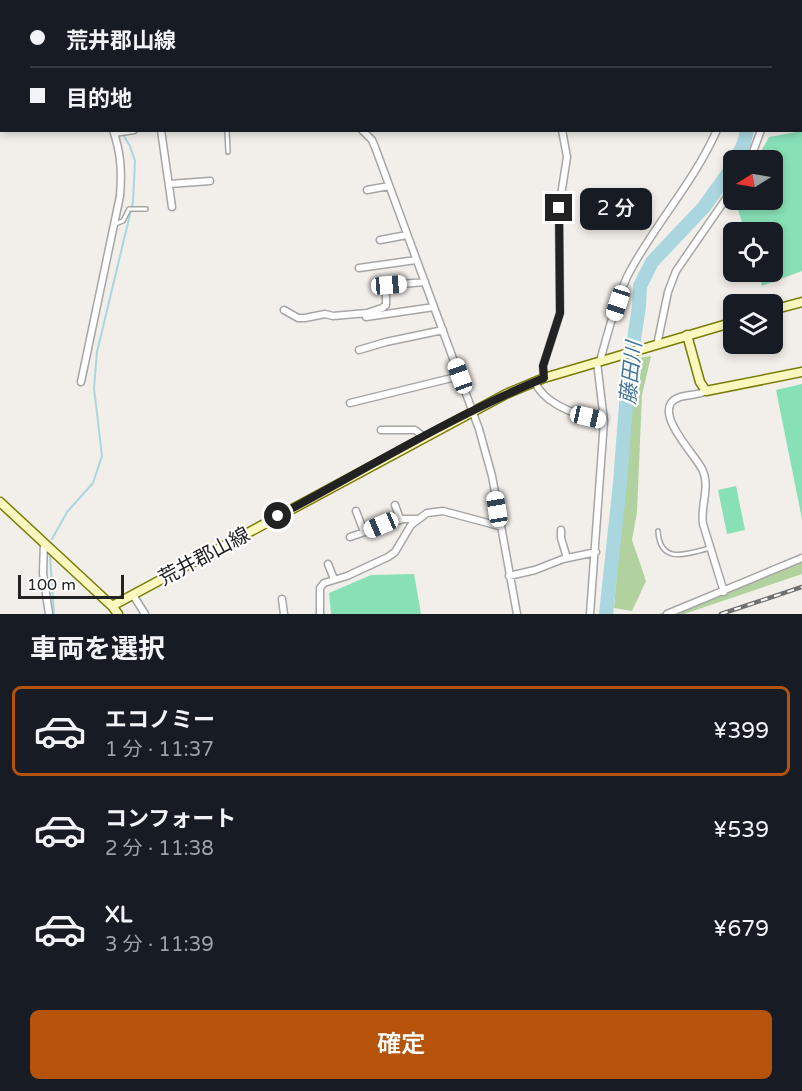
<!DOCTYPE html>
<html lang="ja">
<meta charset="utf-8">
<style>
body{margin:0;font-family:"Varela Round","Noto Sans JP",sans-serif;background:#20242c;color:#f1f3f6;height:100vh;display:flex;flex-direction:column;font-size:22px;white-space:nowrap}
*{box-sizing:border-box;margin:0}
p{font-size:20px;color:#9ea1a6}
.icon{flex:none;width:33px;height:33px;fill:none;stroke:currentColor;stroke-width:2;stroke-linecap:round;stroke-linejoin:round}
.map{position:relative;height:614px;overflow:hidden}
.details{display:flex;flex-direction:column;background:#171b24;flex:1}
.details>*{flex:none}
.hud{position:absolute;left:0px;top:0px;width:802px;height:132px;box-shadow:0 3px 9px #0003;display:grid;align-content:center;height:132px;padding:0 30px;background:#171b24}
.needle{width:39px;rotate:259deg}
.fabs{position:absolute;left:723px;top:150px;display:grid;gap:12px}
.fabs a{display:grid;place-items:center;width:60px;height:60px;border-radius:9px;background:#171b24;box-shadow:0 3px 9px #0003;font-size:30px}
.scale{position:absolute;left:18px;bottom:15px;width:106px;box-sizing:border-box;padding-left:6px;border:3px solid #222;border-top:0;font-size:16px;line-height:21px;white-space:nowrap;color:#222;-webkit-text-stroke:4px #fff;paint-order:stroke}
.end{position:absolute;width:27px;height:27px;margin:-14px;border:8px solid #222;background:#fff;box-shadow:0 0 0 3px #fff}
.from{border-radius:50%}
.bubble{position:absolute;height:42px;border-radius:9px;background:#171b24;box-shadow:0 3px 9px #0003;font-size:20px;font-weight:600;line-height:42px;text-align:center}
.car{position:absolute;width:18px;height:36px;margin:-18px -9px;border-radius:8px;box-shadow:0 0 4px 2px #0007;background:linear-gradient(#fff 24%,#345 0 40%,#fff 0 76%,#345 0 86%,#fff 0)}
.hud b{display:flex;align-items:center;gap:21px;height:57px;font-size:22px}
.hud b+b{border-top:2px solid #363941}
.hud i{width:15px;height:15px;background:#f1f3f6}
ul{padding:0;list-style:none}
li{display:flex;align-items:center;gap:18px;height:90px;margin:0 12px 9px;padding:0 18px;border:3px solid transparent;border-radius:9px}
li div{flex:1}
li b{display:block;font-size:22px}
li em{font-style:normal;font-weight:600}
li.current{border-color:#b45309}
li>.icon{width:54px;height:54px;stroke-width:1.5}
h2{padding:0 30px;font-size:27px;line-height:72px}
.primary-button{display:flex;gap:12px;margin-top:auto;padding:12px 30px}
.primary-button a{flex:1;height:69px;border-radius:9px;background:#b45309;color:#fff;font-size:24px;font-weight:600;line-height:69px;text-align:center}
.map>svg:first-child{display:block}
.forest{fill:#b1d19e}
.pitch{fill:#88e0b7}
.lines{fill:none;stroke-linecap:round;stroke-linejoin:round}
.stream{stroke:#aad7df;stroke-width:2}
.river{stroke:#aad7df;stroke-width:14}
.lane-casing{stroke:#a6a6a6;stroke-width:6}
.street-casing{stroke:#a6a6a6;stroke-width:9}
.secondary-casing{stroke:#7a7d05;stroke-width:11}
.lane{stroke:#fff;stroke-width:3}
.street{stroke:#fff;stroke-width:6}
.secondary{stroke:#faf8bf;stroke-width:8}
.rail-casing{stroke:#707070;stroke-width:4.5}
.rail{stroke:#fff;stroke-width:2;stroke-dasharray:7;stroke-linecap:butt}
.route{stroke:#222;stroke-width:8}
.labels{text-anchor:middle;stroke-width:4.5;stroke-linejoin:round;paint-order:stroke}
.street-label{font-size:20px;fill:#222;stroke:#fff}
.water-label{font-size:21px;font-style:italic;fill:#44779b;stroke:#fff}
</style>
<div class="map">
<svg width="802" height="614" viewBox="0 0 802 614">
<rect width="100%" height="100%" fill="#f2eee9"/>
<path class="forest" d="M651,356L642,395L637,512L632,540L646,581L632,611L614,608L630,409L638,358Z
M802,562V574L684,614H659Z"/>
<path class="pitch" d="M802,131V271L762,286L758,272H772V232H745L735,200H772V160H756L769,137Z
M802,384V519L776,390Z
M736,486L745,530L727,534L718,490Z
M414,574L421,614H331L329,593L371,575Z"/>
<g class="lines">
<path class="stream" d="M82,0L83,2
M52,539L67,512L93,483L102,456L94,388L97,352L133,202L135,161L130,146L122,133
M50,556L54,614"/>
<path class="river" d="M704,0L705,2
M736,160L744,143L747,130
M606,614L620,483L628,378L639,307L640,286L652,262L704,207L734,165"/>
<defs>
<path id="lane" d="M0,30H2
M227,130L228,152
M115,224L123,221L129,209H146
M658,531C660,565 687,554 710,548"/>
<path id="street" d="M213,0L214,2
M460,0L461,2
M672,0L673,2
M256,2L257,0
M334,2V0
M728,2L733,0
M161,130L172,207
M362,130L372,140L375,147L479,429L492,476L517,614
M114,133L134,130
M750,160L761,130
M169,184L210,181
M367,190L389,186
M380,240L407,235
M359,268L416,260
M284,310L298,318H305L325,314L333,316L367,313L382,308L386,305V287L389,285L425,282
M366,317L434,307
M657,345L668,292L676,271L734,187
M359,350L386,342L443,330
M600,361C607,336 617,296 629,273C655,224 694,182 717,130
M544,378L543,366L560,313L559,208L567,157L562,130
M81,382L120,196C122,172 121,153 113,130
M535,382C545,406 580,416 604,421
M706,391C696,397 678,393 671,403C660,420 695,455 702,469C711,487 700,505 703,524L724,592
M350,403L460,376
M381,430H415L424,437
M395,505L400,519
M356,511L364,532
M561,530V538L567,558
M350,537L403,519H417
M44,542L43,573L49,614
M328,564L334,579
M509,576L535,570L563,559L596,552
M133,595L145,614
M282,599L284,614
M320,614V588L324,583L347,576L388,557L395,552L411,525L427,513L443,511L499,526
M590,614L604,421L597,362
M667,614L802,558"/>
<path id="secondary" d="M772,310L802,302
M687,335L700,382L706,391L802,372
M0,502L112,606L118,614
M112,606L506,394L544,378L734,322"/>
</defs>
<use href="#lane" class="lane-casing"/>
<use href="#street" class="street-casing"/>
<use href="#secondary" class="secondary-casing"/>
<use href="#lane" class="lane"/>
<use href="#street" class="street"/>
<use href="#secondary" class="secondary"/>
<defs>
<path id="rail" d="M721,614L802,587"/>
</defs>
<use href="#rail" class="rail-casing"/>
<use href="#rail" class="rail"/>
</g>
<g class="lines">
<path class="route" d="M278,516C366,469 452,416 544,378L543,366L560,313L559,208"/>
</g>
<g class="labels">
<g class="street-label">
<text transform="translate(204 556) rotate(-28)" y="7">荒井郡山線</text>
</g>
<g class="water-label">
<text transform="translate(631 373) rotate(-84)" y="7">藤田川</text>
</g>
</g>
</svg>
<div class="fabs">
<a><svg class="needle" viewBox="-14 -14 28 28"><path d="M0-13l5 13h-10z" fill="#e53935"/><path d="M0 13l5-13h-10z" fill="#9ea1a6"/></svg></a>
<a><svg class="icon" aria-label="locate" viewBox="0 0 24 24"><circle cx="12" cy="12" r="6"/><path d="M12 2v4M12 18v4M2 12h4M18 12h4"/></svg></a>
<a><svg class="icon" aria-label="layers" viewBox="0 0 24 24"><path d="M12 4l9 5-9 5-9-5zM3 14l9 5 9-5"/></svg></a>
</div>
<div class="scale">100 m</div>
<i class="end from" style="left:278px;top:516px"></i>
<i class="end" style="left:559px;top:208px"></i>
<div class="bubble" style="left:580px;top:188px;width:72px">2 分</div>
<i class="car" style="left:389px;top:285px;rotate:85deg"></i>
<i class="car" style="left:618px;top:303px;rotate:198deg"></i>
<i class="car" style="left:460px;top:376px;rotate:340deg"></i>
<i class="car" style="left:588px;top:417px;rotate:103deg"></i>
<i class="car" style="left:497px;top:509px;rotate:351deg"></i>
<i class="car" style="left:381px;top:525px;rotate:247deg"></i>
<div class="hud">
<b><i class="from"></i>荒井郡山線</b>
<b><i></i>目的地</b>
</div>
</div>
<section class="details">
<h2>車両を選択</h2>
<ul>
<li class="current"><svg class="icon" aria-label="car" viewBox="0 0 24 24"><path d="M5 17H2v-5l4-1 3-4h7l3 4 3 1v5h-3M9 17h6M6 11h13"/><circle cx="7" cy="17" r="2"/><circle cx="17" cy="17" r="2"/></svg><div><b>エコノミー</b><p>1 分 · 11:37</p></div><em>¥399</em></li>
<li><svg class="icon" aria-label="car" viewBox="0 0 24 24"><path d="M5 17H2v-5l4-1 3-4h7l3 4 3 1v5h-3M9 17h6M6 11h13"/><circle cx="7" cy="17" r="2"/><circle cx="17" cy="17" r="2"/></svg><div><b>コンフォート</b><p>2 分 · 11:38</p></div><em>¥539</em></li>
<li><svg class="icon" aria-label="car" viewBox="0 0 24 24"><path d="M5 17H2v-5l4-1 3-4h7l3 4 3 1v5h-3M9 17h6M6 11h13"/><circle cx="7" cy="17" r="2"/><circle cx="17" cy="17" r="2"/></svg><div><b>XL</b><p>3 分 · 11:39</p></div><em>¥679</em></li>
</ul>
<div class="primary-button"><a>確定</a></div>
</section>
